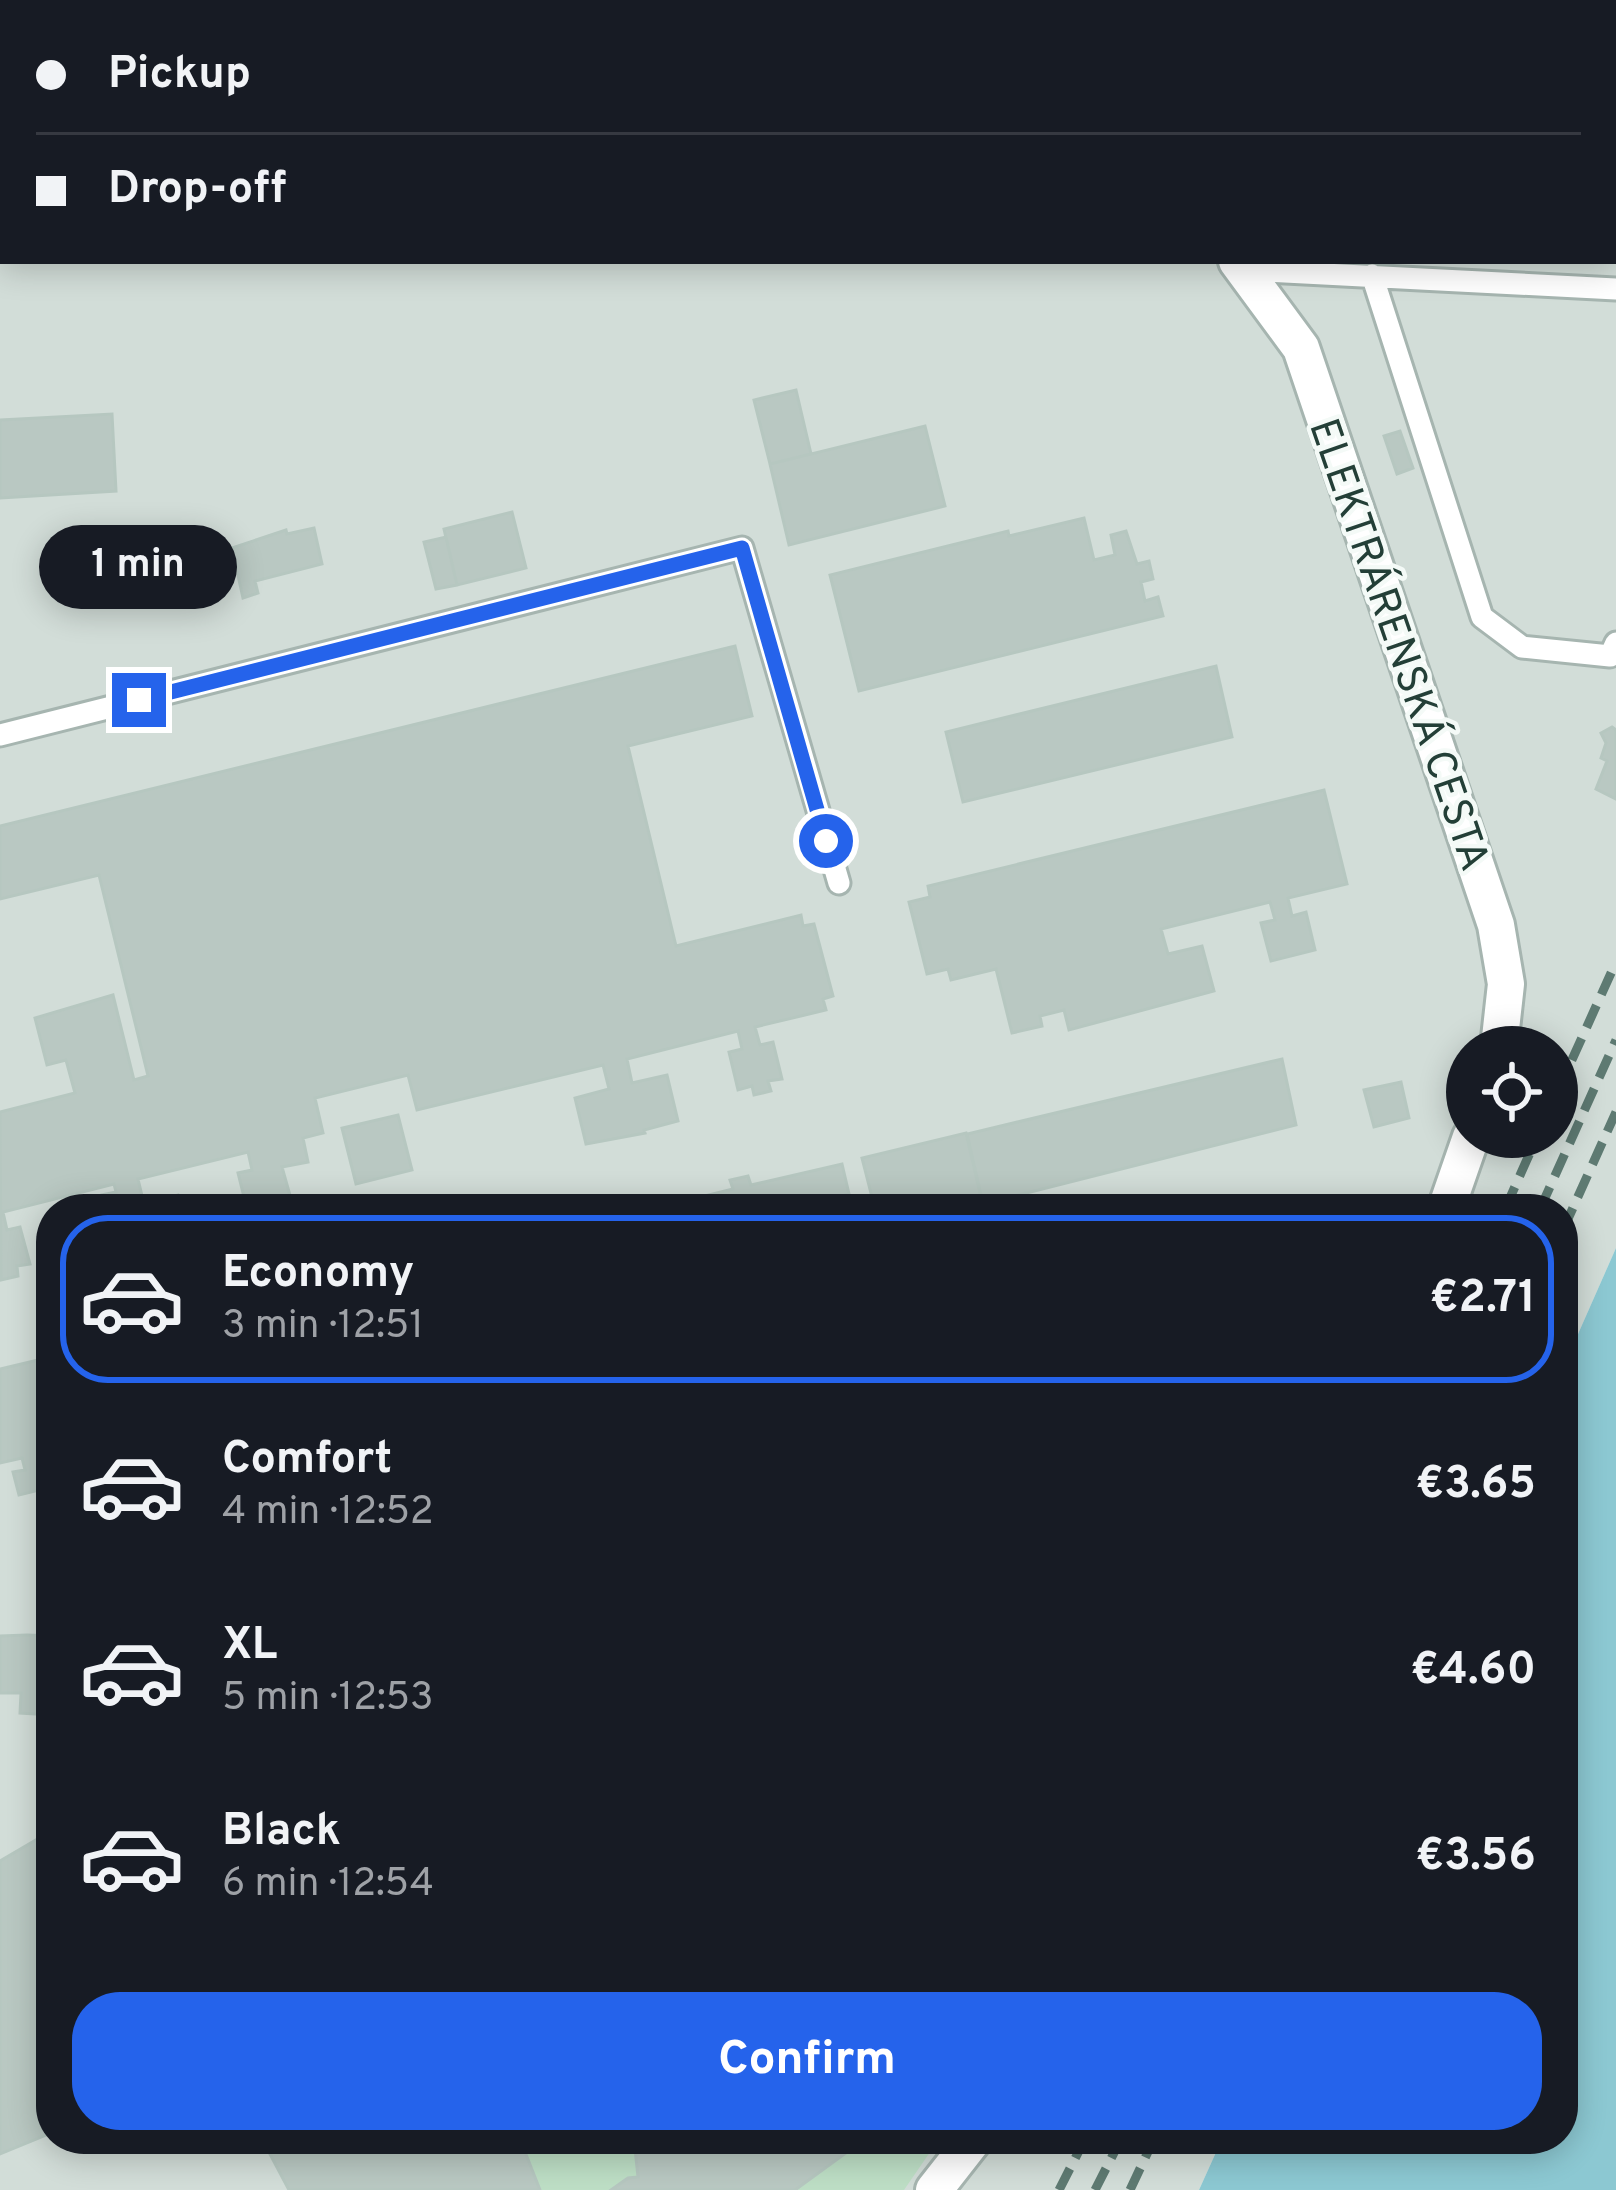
<!DOCTYPE html>
<meta charset="utf-8">
<style>
body{margin:0;font-family:Overpass,sans-serif;background:#20242c;color:#f1f3f6;height:100vh;display:flex;flex-direction:column;font-size:45px;white-space:nowrap}
*{box-sizing:border-box;margin:0}
p{font-size:39px;color:#9ea1a6}
.icon{flex:none;width:66px;height:66px;fill:none;stroke:currentColor;stroke-width:2;stroke-linecap:round;stroke-linejoin:round}
.map{position:relative;flex:1;overflow:hidden}
.panel{position:absolute;left:36px;top:1194px;width:1542px;height:960px;display:flex;flex-direction:column;background:#171b24;border-radius:48px;box-shadow:0 6px 30px #0003}
.panel>*{flex:none}
.guide{position:absolute;left:0px;top:0px;width:1617px;height:264px;box-shadow:0 6px 30px #0003;display:grid;align-content:center;height:264px;padding:0 36px;background:#171b24}
.buttons{position:absolute;left:1446px;top:1026px;display:grid;gap:24px}
.buttons a{display:grid;place-items:center;width:132px;height:132px;border-radius:50%;background:#171b24;box-shadow:0 6px 30px #0003;font-size:60px}
.end{position:absolute;width:54px;height:54px;margin:-27px;border:15px solid #2563eb;background:#fff;box-shadow:0 0 0 6px #fff}
.from{border-radius:50%}
.bubble{position:absolute;height:84px;border-radius:42px;background:#171b24;box-shadow:0 6px 30px #0003;font-size:39px;font-weight:700;line-height:84px;text-align:center}
.guide b{display:flex;align-items:center;gap:42px;height:114px;font-size:45px}
.guide b+b{border-top:3px solid #363941}
.guide i{width:30px;height:30px;background:#f1f3f6}
ul{padding:21px 0 0;list-style:none}
li{display:flex;align-items:center;gap:36px;height:168px;margin:0 24px 18px;padding:0 12px;border:6px solid transparent;border-radius:48px}
li div{flex:1}
li b{display:block;font-size:45px}
li em{font-style:normal;font-weight:700}
li.current{border-color:#2563eb}
li>.icon{width:108px;height:108px;stroke-width:1.5}
.action{display:flex;gap:24px;margin-top:auto;padding:24px 36px}
.action a{flex:1;height:138px;border-radius:48px;background:#2563eb;color:#fff;font-size:48px;font-weight:700;line-height:138px;text-align:center}
.map>svg:first-child{display:block}
.built{fill:#d2ddd8;fill-rule:evenodd}
.green{fill:#bddec5}
.water{fill:#8cc8d2}
.building{fill:#b9c8c2;stroke:#b6c7c0;stroke-width:3}
.lines{fill:none;stroke-linecap:round;stroke-linejoin:round}
.service-casing{stroke:#a6b5b0;stroke-width:27}
.minor-casing{stroke:#a6b5b0;stroke-width:42}
.path{stroke:#84b1a2;stroke-width:8;stroke-dasharray:6 9;stroke-linecap:butt}
.service{stroke:#fff;stroke-width:21}
.minor{stroke:#fff;stroke-width:36}
.rail{stroke:#5e7a72;stroke-width:9;stroke-dasharray:24 12;stroke-linecap:butt}
.route{stroke:#2563eb;stroke-width:15}
.labels{text-anchor:middle;stroke-width:9;stroke-linejoin:round;paint-order:stroke}
.street-label{font-size:42px;fill:#233f37;stroke:#f4faf7}
</style>
<div class="map">
<svg width="1616" height="2190" viewBox="0 0 1616 2190">
<rect width="100%" height="100%" fill="#e4ede9"/>
<path class="built" d="M1616,42V1248L1563,1368V1209H51V2139H1222L1199,2190H0V80L3,261H1614ZM1467,1047H1557V1137H1467Z"/>
<path class="green" d="M520,2139H634L638,2177L628,2178L611,2190H540Z
M865,2139H939L904,2190H795Z"/>
<path class="water" d="M0,0H1495L3,3V80Z
M1616,1248V2190H1199L1222,2139H1563V1368Z"/>
<path class="building" d="M796,390L811,454L770,464L754,400Z
M112,414L116,491L0,498V420Z
M925,426L945,506L789,545L770,464Z
M1400,431L1413,468L1397,474L1384,436Z
M512,512L526,568L457,585L444,529Z
M1084,518L1094,560L1115,555L1111,535L1126,531L1137,564L1149,561L1153,579L1141,582L1145,601L1158,597L1163,616L859,691L830,575L1008,531L1009,536Z
M314,528L322,564L255,581L258,593L243,598L232,548L286,530L287,534Z
M446,537L457,585L436,589L424,542Z
M735,646L752,716L628,746L676,946L801,915L803,926L814,924L833,996L823,999L826,1010L755,1027L760,1045L773,1042L782,1079L768,1081L771,1091L754,1095L752,1086L738,1090L729,1052L742,1049L738,1031L627,1059L632,1083L667,1075L678,1121L644,1130L645,1133L586,1144L575,1098L609,1089L603,1065L417,1110L408,1075L315,1098L323,1133L303,1138L308,1162L282,1167L291,1199L278,1202L280,1209H247L238,1173L252,1170L248,1152L138,1179L144,1204L178,1195L182,1209H121L118,1202L105,1205L102,1195L116,1192L114,1184L3,1212L7,1230L20,1227L30,1264L17,1266L18,1276L1,1280L0,1112L75,1093L66,1060L47,1065L35,1018L113,995L134,1080L148,1076L99,875L0,899V826Z
M1216,666L1232,737L963,802L946,732Z
M1612,727L1616,730V799L1596,789L1607,761L1601,758L1606,743L1601,733Z
M1324,790L1347,884L1288,898L1292,916L1306,912L1315,950L1271,961L1261,923L1275,920L1270,902L1161,929L1168,954L1202,946L1214,991L1069,1030L1064,1010L1040,1016L1042,1026L1012,1033L996,969L951,980L948,969L927,974L909,902L930,897L928,886Z
M1282,1059L1296,1125L983,1204L967,1134Z
M1401,1082L1409,1118L1374,1127L1364,1090Z
M398,1115L412,1170L356,1184L342,1128Z
M966,1133L983,1206L875,1209L862,1158Z
M842,1164L849,1194L814,1203L816,1209H652L733,1189L730,1180L748,1176L751,1185Z
M51,1357V1451L43,1453L45,1464L51,1463V1487L19,1495L13,1472L25,1470L22,1458L0,1463V1369Z
M27,1635L51,1636V1715L20,1713L21,1693H0V1636Z
M51,1831V2133L0,2154V1861Z
M262,2139H520L540,2190H289Z
M634,2139H865L795,2190H611L628,2178L638,2177Z"/>
<g class="lines">
<defs>
<path id="service" d="M1246,270L1616,289
M1372,275L1482,617L1522,647L1610,656L1616,643
M0,735L742,548L839,883"/>
<path id="minor" d="M0,153H3
M1237,261L1301,348L1496,925L1506,984L1499,1047
M1446,1209L1471,1137
M934,2190L974,2139"/>
</defs>
<use href="#service" class="service-casing"/>
<use href="#minor" class="minor-casing"/>
<path class="path" d="M1614,19L1616,18
M1614,86H1616"/>
<use href="#service" class="service"/>
<use href="#minor" class="minor"/>
<path class="rail" d="M1557,1093L1616,962
M1505,1209L1537,1137
M1540,1209L1616,1040
M1563,1230L1616,1112
M1059,2190L1085,2139
M1095,2190L1121,2139
M1130,2190L1154,2139"/>
</g>
<g class="lines">
<path class="route" d="M139,700L742,548L826,841"/>
</g>
<g class="labels">
<g class="street-label">
<text transform="translate(1401 644) rotate(71)" y="15">ELEKTRÁRENSKÁ CESTA</text>
</g>
</g>
</svg>
<div class="buttons">
<a><svg class="icon" aria-label="locate" viewBox="0 0 24 24"><circle cx="12" cy="12" r="6"/><path d="M12 2v4M12 18v4M2 12h4M18 12h4"/></svg></a>
</div>
<i class="end from" style="left:826px;top:841px"></i>
<i class="end" style="left:139px;top:700px"></i>
<div class="bubble" style="left:39px;top:525px;width:198px">1 min</div>
<div class="guide">
<b><i class="from"></i>Pickup</b>
<b><i></i>Drop-off</b>
</div>
<section class="panel">
<ul>
<li class="current"><svg class="icon" aria-label="car" viewBox="0 0 24 24"><path d="M5 17H2v-5l4-1 3-4h7l3 4 3 1v5h-3M9 17h6M6 11h13"/><circle cx="7" cy="17" r="2"/><circle cx="17" cy="17" r="2"/></svg><div><b>Economy</b><p>3 min · 12:51</p></div><em>€2.71</em></li>
<li><svg class="icon" aria-label="car" viewBox="0 0 24 24"><path d="M5 17H2v-5l4-1 3-4h7l3 4 3 1v5h-3M9 17h6M6 11h13"/><circle cx="7" cy="17" r="2"/><circle cx="17" cy="17" r="2"/></svg><div><b>Comfort</b><p>4 min · 12:52</p></div><em>€3.65</em></li>
<li><svg class="icon" aria-label="car" viewBox="0 0 24 24"><path d="M5 17H2v-5l4-1 3-4h7l3 4 3 1v5h-3M9 17h6M6 11h13"/><circle cx="7" cy="17" r="2"/><circle cx="17" cy="17" r="2"/></svg><div><b>XL</b><p>5 min · 12:53</p></div><em>€4.60</em></li>
<li><svg class="icon" aria-label="car" viewBox="0 0 24 24"><path d="M5 17H2v-5l4-1 3-4h7l3 4 3 1v5h-3M9 17h6M6 11h13"/><circle cx="7" cy="17" r="2"/><circle cx="17" cy="17" r="2"/></svg><div><b>Black</b><p>6 min · 12:54</p></div><em>€3.56</em></li>
</ul>
<div class="action"><a>Confirm</a></div>
</section>
</div>
